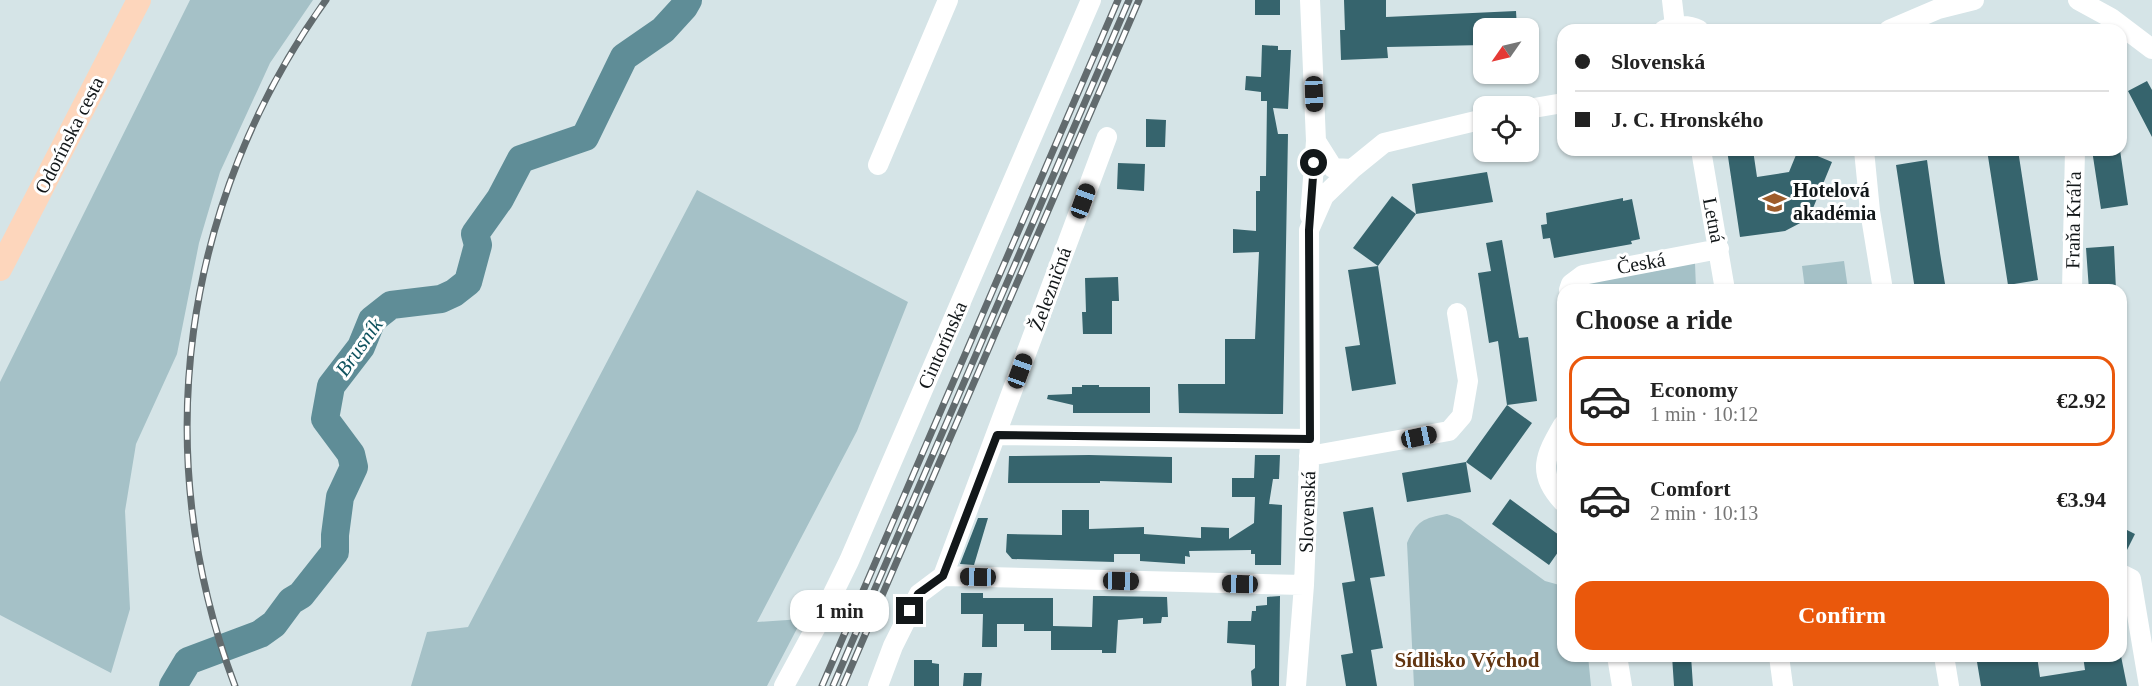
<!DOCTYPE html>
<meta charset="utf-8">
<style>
body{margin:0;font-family:"Times New Roman",serif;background:#f6f6f6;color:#222;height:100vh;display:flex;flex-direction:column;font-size:22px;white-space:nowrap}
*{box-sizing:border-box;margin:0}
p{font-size:20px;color:#767676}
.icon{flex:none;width:33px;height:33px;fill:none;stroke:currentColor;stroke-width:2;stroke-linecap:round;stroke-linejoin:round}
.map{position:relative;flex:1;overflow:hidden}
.drawer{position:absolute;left:1557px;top:284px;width:570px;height:378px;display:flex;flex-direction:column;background:#fff;border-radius:18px;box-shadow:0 2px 4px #0004}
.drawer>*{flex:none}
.guide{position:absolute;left:1557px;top:24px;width:570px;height:132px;border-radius:18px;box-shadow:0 2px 4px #0004;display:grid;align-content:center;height:132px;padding:0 18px;background:#fff}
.needle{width:39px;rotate:236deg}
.controls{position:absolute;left:1473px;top:18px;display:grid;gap:12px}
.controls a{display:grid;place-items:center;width:66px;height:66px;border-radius:12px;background:#fff;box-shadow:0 2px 4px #0004;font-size:30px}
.end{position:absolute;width:27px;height:27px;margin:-14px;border:8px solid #121719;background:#fff;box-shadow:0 0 0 3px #fff}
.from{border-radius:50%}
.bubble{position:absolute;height:42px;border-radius:18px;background:#fff;box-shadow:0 2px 4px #0004;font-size:20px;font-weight:600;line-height:42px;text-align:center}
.car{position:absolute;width:18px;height:36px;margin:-18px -9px;border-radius:8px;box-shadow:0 0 4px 2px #0007;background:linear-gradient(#222 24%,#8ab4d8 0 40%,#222 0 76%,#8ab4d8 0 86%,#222 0)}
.guide b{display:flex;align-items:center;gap:21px;height:57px;font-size:22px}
.guide b+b{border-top:2px solid #e0e0e0}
.guide i{width:15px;height:15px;background:#222}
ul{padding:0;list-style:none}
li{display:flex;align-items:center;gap:18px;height:90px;margin:0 12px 9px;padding:0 6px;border:3px solid transparent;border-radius:18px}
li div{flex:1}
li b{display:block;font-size:22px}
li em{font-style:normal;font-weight:600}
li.current{border-color:#ea580c}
li>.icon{width:54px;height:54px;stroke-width:1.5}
h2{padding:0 18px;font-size:27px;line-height:72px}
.cta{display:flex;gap:12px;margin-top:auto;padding:12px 18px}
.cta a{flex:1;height:69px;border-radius:18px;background:#ea580c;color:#fff;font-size:24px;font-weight:600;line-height:69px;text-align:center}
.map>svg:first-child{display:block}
.green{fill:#a5c1c7}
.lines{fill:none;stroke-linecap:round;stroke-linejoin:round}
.river{stroke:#5f8d97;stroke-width:28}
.building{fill:#36646d}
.minor{stroke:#fff;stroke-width:20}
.major{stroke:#fdd6bc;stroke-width:24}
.rail-casing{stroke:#626b6e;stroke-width:7}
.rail{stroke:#fff;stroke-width:4.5;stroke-dasharray:14;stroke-linecap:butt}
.route{stroke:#121719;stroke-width:8}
.labels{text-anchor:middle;stroke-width:6;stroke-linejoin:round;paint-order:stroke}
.street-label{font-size:20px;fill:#121719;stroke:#fff}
.poi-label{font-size:20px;font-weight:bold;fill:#121719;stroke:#fff;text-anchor:start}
.water-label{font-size:21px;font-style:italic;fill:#115460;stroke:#fff}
.neighbourhood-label{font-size:21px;font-weight:bold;fill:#623511;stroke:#fff}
</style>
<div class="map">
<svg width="2152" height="686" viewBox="0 0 2152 686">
<rect width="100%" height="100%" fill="#d5e4e7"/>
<path class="green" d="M190,0H313L270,63L220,172L199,243L177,354L136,444L125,511L130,609L111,673L0,615V382Z
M697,190L908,302L857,431L757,622L802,619L767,686H411L427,632L468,627Z
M1844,261L1848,289H1805L1802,266Z
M1695,263L1696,289L1583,290L1592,280Z
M1447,514L1460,519L1545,581L1563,586V656H1588L1591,686H1414L1407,543C1417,521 1423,518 1447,514Z"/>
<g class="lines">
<path class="river" d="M173,686L188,661L260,634L274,624L291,601L301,595L335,552V535L340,497L354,467L351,454L325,419L331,386L361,347L372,320L391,305L441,299L454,293L468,282L478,245L475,234L500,199L521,159L585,137L624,57L663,30L684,7L688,0"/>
</g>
<path class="building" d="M1255,0H1280V15H1255Z
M1344,0H1386V17L1516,11L1517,28H1484V45L1387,47L1388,58L1341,60L1340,30H1345Z
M1262,45L1278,46V50H1291L1288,109L1273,108L1278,134H1288L1283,414L1179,413L1178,384H1225V339H1255L1259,252L1233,253V229L1256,231V191H1260V176H1266L1267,101H1261V92L1245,90L1246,76L1261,77Z
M2147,81L2152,90V137L2128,91Z
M1146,119L1166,120L1165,147H1146Z
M1727,150H1753L1757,177L1789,172L1798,150H1803L1832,162L1811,213L1804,221L1785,231L1740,237Z
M1987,150H2018L2038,280L2008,285Z
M2092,150H2120L2128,205L2101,209Z
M1927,160L1940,253L1946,290H1915L1896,165Z
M1118,163L1145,164L1144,191L1117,189Z
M1487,172L1493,202L1416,214L1412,184Z
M1392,196L1416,214L1378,266L1353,248Z
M1623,198V201L1632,199L1640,239L1631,241L1632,244L1554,258L1550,238L1543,239L1541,225L1547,224L1546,213Z
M1502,240L1519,338L1528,337L1537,401L1507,405L1498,341L1489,343L1478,273L1491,271L1486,243Z
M2114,246L2116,290H2089L2086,248Z
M1378,266L1396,384L1352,391L1345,347L1360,345L1348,270Z
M1118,277L1119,301H1112V334H1083L1082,312H1086L1085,278Z
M1082,385H1099V387H1150V413H1073V405L1047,399L1048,395L1072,394V387H1082Z
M1507,405L1532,423L1491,480L1466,462Z
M1089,455L1172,457V483L1100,481V483H1008L1009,456Z
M1255,455H1280L1279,479H1273L1269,504L1282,505L1281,565H1255V554H1251V550L1189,551L1190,557L1185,556V564L1140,561V554H1114V562L1012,559L1006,552L1007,534L1062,535V510H1089V529L1144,527V534L1201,538V527L1229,528V539L1254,523L1255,497H1232V478H1254Z
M1466,462L1471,492L1407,502L1402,473Z
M1510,499L1563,538V545L1549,565L1492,524Z
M1373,507L1385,576L1370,578L1383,648L1371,650L1377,686H1346L1341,655L1353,653L1342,583L1355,581L1343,512Z
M978,518H988L974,565L960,564Z
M2121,527L2135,534L2121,562Z
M961,593H983V598H1053V626L1092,627L1093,596H1103L1167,597L1168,617H1162L1161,623L1143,624V618L1118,620L1116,653H1102V650H1051V631H1024V624H997V647H982L983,614H961Z
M1280,596L1279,686H1252L1251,671L1255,668V645L1227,643L1228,621H1251L1252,611H1256V606L1267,605V597Z
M1672,656H1691L1693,686H1674Z
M1976,656H2037L2040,677L2085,670L2083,656H2121L2127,686H1981Z
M914,660H932V663L939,664V686H914Z
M964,673H982L981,686H963Z"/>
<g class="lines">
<path class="minor" d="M1672,0L1675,26
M2078,0L2111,18L2152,49
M1664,30C1676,25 1687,24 1699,30
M1889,30L1938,9L1974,0
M1528,109L1563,103
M1316,141L1333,168L1352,169
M1701,150L1725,290
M1864,150L1870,211L1883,290
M878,165L948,0
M1310,216L1316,141L1310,0
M1569,290L1571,284L1583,275L1719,249
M2072,290L2075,150
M1563,425C1545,456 1536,473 1563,502
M997,435L1310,439
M1309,456L1449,431L1462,416L1468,381L1457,313
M2121,574L2131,579L2149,686
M943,576L1107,137
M943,576L1304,585
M1617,656L1622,686
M1779,656L1783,686
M1944,656L1949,686
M784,686L824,612L849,561L1091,0
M878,686L893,646L919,594L943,576
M1296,686L1304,585L1310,439L1309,230L1324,196L1352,169L1384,143L1484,119"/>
<path class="major" d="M0,269L139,0"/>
<defs>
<path id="rail" d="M235,686C147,454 182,201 326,0
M822,686L1118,0
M833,686L1129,0
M843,686L1139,0"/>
</defs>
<use href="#rail" class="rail-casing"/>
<use href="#rail" class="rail"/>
</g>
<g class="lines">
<path class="route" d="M910,611L918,594L943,576L997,435L1310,439L1309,230L1314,163"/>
</g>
<defs>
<symbol id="school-bare" viewBox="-9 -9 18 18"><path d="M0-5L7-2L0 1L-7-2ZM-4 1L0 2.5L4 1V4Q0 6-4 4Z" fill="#9e5c2a" stroke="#fff" stroke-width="2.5" paint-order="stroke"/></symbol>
</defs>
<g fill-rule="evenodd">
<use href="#school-bare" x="1758" y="186" width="33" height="33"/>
</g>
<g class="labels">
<g class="street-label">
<text transform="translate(69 135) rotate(-63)" y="7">Odorínska cesta</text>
<text transform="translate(1714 220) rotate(79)" y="7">Letná</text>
<text transform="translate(2073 220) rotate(-89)" y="7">Fraňa Kráľa</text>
<text transform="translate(1641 263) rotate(-10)" y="7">Česká</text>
<text transform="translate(1050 289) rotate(-70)" y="7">Železničná</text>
<text transform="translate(942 345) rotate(-66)" y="7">Cintorínska</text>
<text transform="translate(1307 512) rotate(-88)" y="7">Slovenská</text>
</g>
<g class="poi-label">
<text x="1793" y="197">Hotelová<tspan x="1793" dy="23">akadémia</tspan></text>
</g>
<g class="water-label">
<text transform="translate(359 347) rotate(-55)" y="7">Brusník</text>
</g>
<g class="neighbourhood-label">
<text x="1467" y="667">Sídlisko Východ</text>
</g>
</g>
</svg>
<div class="controls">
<a><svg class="needle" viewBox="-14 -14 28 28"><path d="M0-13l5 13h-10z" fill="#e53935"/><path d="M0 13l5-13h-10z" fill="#767676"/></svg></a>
<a><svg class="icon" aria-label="locate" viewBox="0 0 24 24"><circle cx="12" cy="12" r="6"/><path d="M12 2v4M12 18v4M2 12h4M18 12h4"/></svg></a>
</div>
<i class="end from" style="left:1314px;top:163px"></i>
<i class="end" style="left:910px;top:611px"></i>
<div class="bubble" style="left:790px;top:590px;width:99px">1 min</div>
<i class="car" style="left:1314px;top:94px;rotate:178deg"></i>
<i class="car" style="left:1083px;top:201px;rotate:20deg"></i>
<i class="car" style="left:1020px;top:371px;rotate:20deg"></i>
<i class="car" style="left:1419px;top:437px;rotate:78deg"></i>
<i class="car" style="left:978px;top:577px;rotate:271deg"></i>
<i class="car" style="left:1121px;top:581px;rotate:91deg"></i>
<i class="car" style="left:1240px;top:584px;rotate:271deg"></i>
<div class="guide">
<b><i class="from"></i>Slovenská</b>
<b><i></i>J. C. Hronského</b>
</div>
<section class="drawer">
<h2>Choose a ride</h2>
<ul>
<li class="current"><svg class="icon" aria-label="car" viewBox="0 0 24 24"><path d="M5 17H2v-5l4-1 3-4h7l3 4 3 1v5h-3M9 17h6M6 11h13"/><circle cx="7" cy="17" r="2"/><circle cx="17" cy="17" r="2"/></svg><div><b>Economy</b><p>1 min · 10:12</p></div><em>€2.92</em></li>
<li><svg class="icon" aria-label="car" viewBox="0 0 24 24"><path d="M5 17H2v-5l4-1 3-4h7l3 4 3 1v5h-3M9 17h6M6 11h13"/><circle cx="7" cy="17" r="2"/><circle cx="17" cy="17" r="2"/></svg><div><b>Comfort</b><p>2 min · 10:13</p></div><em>€3.94</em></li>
</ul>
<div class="cta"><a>Confirm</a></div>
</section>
</div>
